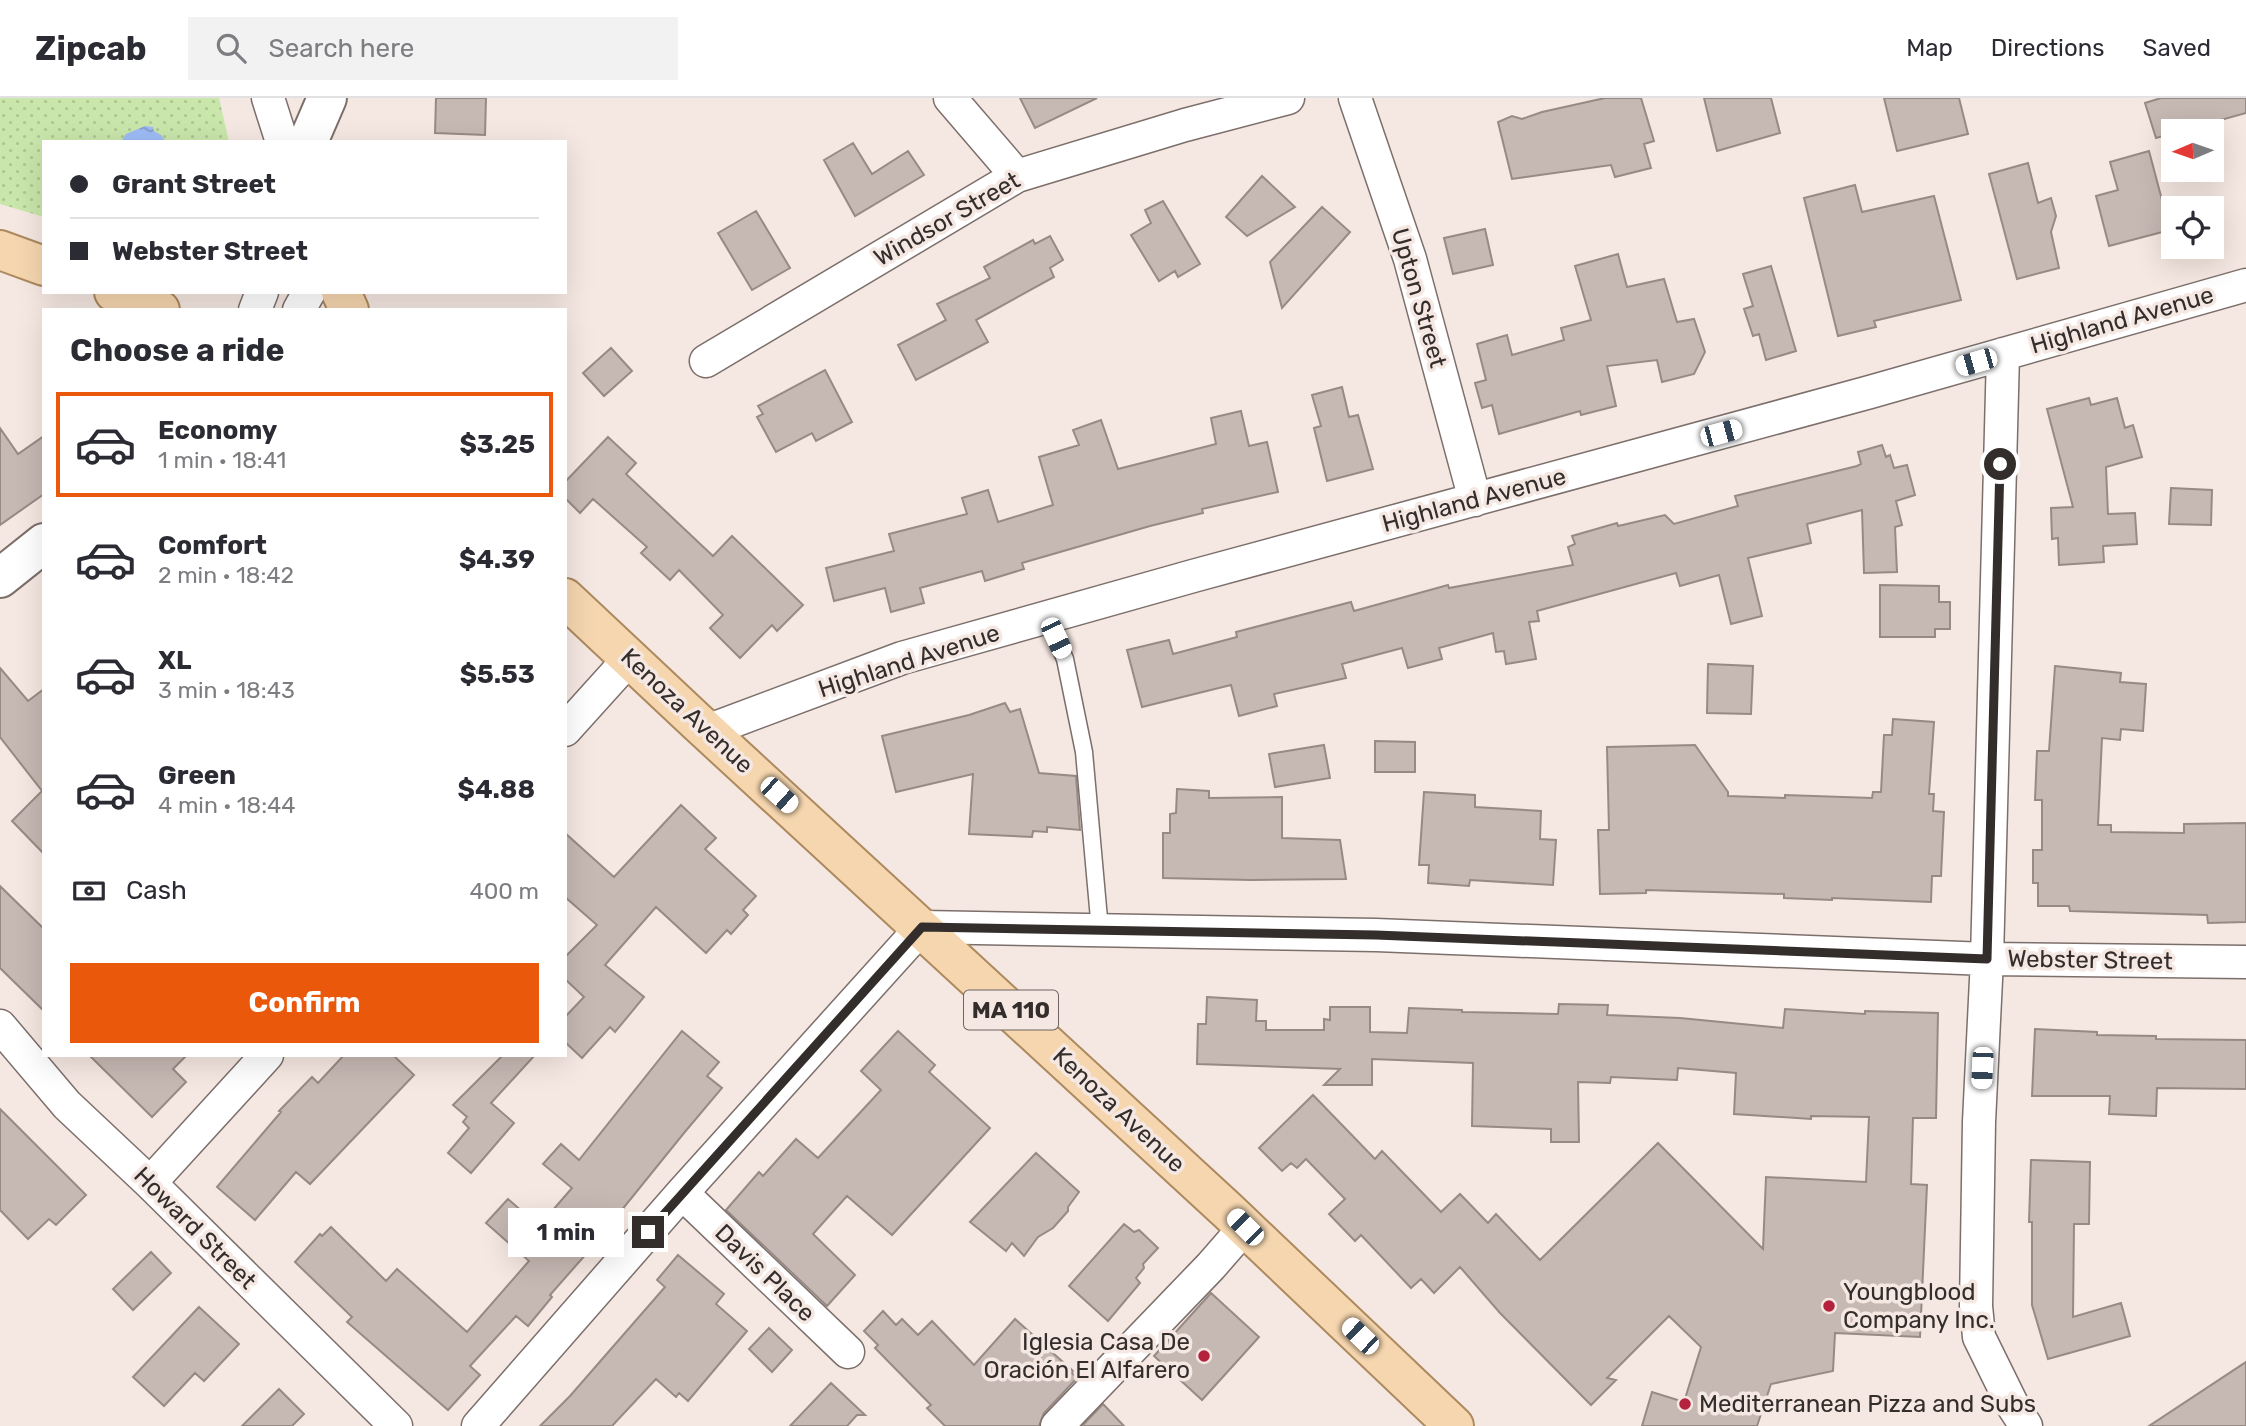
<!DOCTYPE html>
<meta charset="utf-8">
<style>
body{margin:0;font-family:Rubik,sans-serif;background:#f2f2f3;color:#2b2b33;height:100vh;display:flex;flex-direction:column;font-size:26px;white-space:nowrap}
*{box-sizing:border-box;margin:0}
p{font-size:23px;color:#7c7c81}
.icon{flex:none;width:38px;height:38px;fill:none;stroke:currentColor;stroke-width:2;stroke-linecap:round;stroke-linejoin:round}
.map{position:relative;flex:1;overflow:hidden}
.details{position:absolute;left:42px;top:210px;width:525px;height:749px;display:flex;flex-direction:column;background:#fff;border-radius:0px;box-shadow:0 7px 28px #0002}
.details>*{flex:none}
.hud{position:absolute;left:42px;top:42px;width:525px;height:154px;border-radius:0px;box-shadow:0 7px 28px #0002;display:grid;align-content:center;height:154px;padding:0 28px;background:#fff}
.needle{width:46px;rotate:268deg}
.tools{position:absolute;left:2161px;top:21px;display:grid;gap:14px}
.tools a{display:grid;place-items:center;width:63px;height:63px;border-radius:0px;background:#fff;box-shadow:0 7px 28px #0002;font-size:35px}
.end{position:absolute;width:32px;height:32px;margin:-16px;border:9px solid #332d2b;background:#fff;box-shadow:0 0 0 4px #fff}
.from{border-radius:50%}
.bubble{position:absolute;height:49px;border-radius:0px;background:#fff;box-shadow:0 7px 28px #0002;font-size:23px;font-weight:700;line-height:49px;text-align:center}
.car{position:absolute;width:21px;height:42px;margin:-21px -10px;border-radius:9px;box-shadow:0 0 5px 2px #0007;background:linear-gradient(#fff 24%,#345 0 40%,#fff 0 76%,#345 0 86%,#fff 0)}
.hud b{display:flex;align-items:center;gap:24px;height:66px;font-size:26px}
.hud b+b{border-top:2px solid #e1e1e2}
.hud i{width:18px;height:18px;background:#2b2b33}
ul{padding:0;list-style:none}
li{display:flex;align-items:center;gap:21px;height:105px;margin:0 14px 10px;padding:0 14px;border:4px solid transparent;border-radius:0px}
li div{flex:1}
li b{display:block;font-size:26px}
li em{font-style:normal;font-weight:700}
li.on{border-color:#ea580c}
li>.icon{width:63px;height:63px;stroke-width:1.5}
h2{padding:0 28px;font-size:32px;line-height:84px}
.pay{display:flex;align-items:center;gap:18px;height:77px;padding:0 28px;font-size:26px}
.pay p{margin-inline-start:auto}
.cta{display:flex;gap:14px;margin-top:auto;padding:14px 28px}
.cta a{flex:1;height:80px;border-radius:0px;background:#ea580c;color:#fff;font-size:28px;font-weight:700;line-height:80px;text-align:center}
header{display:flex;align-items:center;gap:42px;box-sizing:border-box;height:98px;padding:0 35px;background:#fff;border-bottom:2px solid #e1e1e2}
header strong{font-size:33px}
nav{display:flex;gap:38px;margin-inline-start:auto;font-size:24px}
.search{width:490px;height:63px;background:#f2f2f3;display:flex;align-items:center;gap:18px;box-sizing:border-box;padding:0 24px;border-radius:0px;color:#7c7c81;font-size:26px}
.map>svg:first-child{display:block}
.grass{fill:url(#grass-dots)}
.water{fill:url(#water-ripples)}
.building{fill:#c6b8b3;stroke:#978a85;stroke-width:2}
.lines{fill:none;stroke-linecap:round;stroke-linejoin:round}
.lane-casing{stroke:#7c6f6b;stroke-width:19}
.street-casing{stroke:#7c6f6b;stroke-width:35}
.secondary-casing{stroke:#7c6f6b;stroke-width:42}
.primary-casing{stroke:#ad895e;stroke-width:42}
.lane{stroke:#fff;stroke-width:16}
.street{stroke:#fff;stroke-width:32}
.secondary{stroke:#fff;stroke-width:38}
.primary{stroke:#f5d6af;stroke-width:38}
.route{stroke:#332d2b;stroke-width:9}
.poi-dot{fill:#b4223e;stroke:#f5e7e1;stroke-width:2.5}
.labels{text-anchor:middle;stroke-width:7;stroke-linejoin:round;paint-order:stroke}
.shield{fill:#f5e7e1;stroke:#6d6562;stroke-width:2}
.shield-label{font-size:23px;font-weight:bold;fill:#332d2b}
.street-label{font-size:24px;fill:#332d2b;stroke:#f5e7e1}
.poi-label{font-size:24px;fill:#332d2b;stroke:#f5e7e1;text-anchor:start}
</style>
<header>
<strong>Zipcab</strong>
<div class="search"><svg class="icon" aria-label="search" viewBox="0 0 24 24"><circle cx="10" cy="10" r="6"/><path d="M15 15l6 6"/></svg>Search here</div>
<nav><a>Map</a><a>Directions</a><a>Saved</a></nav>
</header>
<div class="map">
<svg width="2246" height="1328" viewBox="0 0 2246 1328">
<defs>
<pattern id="grass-dots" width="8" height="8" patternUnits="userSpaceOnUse" patternTransform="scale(1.75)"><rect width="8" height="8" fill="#c9e6ab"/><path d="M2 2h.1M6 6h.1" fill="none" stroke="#adc693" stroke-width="1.8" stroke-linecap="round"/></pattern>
<pattern id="water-ripples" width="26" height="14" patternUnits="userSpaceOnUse" patternTransform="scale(1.75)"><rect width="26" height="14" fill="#9ebbf7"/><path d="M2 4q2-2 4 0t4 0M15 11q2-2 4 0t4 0" fill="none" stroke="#8198c8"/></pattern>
</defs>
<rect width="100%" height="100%" fill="#f5e7e1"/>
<path class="grass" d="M0,0H219L229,44H44V119L0,106Z"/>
<path class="water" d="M145,28L153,29L154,33L161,37L166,44H121L126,36Z"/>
<path class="building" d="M436,0H486L485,37L435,35Z
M1020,0H1097L1035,30Z
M1605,0H1641L1654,43L1644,46L1651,70L1615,79L1611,67L1512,81L1498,24L1512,18L1522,21L1542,14Z
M1704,0H1771L1780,35L1717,53Z
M1884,0H1959L1968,36L1897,53Z
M2161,0H2246V15L2181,33H2174V35L2156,40L2145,5Z
M853,45L872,76L908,53L924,77L855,118L824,62Z
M2149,53L2170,132L2109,148L2096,98L2118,92L2110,64Z
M2028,65L2038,105L2051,100L2056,118L2051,134L2059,170L2017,181L1989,76Z
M1262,78L1295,109L1247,138L1226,119Z
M1855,87L1862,114L1934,98L1961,202L1874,223L1876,229L1838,238L1804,100Z
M1163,103L1200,166L1178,179L1175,173L1159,183L1131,137L1151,125L1145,112Z
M1322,109L1350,134L1282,210L1270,164Z
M756,113L790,170L752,192L718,135Z
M1485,131L1493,167L1453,176L1444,140Z
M1050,138L1063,162L1050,170L1054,179L976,222L988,244L916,282L898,247L946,222L937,206L990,180L984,169L1033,142L1035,146Z
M1618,156L1627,189L1664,181L1677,224L1694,221L1705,254L1694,276L1662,284L1657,262L1607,268L1616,308L1581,317L1580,313L1499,336L1492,307L1482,310L1475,285L1486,282L1477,246L1507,237L1512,257L1564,242L1561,230L1591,222L1575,168Z
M1771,168L1796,253L1766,262L1759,236L1753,238L1744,211L1753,208L1743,176Z
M611,250L632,273L604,298L583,275Z
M825,272L852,324L816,343L812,335L776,354L757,319L763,316L758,308Z
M1342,289L1349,319L1358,317L1373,371L1327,383L1314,330L1321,328L1312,297Z
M2089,300L2091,307L2117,300L2125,330L2133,327L2142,359L2106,369L2108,416L2135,415L2137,446L2103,448L2104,464L2059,467L2058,440L2052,441L2051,410L2073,409L2047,311Z
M1241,313L1249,348L1267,344L1278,394L1202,411L1203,415L1150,428L1022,465L1024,471L985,483L982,473L920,490L924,505L891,514L885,490L834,503L826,470L894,453L889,436L967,416L962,400L988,392L998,424L1053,407L1039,359L1079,347L1073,332L1101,322L1118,371L1216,346L1211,320Z
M0,330L18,356L44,338V396L0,427Z
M608,339L636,365L626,376L713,458L732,438L803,507L777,533L772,527L740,560L710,530L723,517L679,472L670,482L641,455L647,449L593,401L580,415L565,400V384Z
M1882,347L1886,359L1890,357L1894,370L1907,367L1915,397L1896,403L1902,427L1895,429L1897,474L1864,475L1862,412L1807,426L1811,445L1748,460L1762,518L1731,526L1719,477L1680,488L1676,475L1537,513L1539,523L1529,524L1536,561L1506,566L1504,553L1496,554L1493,535L1439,550L1442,561L1408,570L1402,550L1342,566L1346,580L1274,596L1277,608L1239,618L1231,587L1142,609L1127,552L1169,542L1173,556L1237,539L1236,534L1351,504L1354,513L1448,487L1449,490L1573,467L1568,449L1575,446L1572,438L1617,425L1618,428L1665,417L1674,426L1738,408L1735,398L1857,368L1861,366L1858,354Z
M2171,390L2212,392L2211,427L2169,426Z
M1880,487L1939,488V504H1950V531H1935V539H1880Z
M1708,566L1753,568L1751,616L1707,615Z
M2055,568L2121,575L2120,584L2146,586L2143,633L2121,631L2120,642L2102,640L2098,727H2111V734L2184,735V726L2246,725V824L2208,825L2207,817L2070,813L2069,808H2038V785H2033V752H2042V702H2035L2037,653H2049Z
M0,570L28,603L44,591V756L12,723L42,693L0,639Z
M1005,605L1010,614L1020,611L1039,675L1076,678L1080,732L1047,729V734L1033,733L1032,739L969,736L973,676L896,694L882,638L969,617Z
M1893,621L1934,624L1929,696H1934L1933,713L1944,714L1941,778H1932L1931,804L1832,800V802L1784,800V796L1646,792V795L1600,796L1598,732H1609L1607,649L1695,647L1728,694V698L1785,700V697L1872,700L1873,694H1881L1884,637H1892Z
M1375,643L1415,644V674H1375Z
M1324,647L1330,680L1275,689L1269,656Z
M1177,691L1209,693V700L1282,699V740L1340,742L1346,781L1251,782L1163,780V735H1170V716L1176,715Z
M1424,694L1475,697V709L1541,713L1540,741L1556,742L1553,787L1470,782L1469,788L1428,785L1429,767H1419Z
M681,707L716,740L705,751L756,798L743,812L748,817L731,836L727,832L706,855L656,809L605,867L644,899L615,934L610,929L582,960L565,944V919L584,899L565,881V859L597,827L565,799V735L614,779Z
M0,788L44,831V913L0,870Z
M1207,899L1257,902L1256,923H1266V932H1324V921L1330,922V909H1370V934L1407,935L1409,910L1462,912V914L1558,916L1559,906L1608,907L1607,917L1680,920L1783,930L1785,911L1865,916V913L1938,915L1936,1020H1913L1911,1086L1927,1087L1920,1239L1835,1235L1833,1273L1771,1286L1757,1328H1642L1652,1294L1684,1304L1701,1249L1669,1218L1607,1280L1616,1282L1591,1307L1500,1215L1460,1169L1434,1195L1421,1181L1411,1190L1361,1137L1355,1143L1329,1116L1345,1101L1306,1061L1297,1070L1291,1065L1282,1073L1259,1050L1313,997L1375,1061L1382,1053L1441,1114L1460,1096L1488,1125L1496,1116L1540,1162L1658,1045L1763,1151L1766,1079L1866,1084L1869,1019L1811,1018V1021L1734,1016L1736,975L1678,970L1677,982L1611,979L1610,985L1578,984L1579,1044H1551V1031L1472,1028L1473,965L1372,961V987H1324L1340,971L1197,966L1198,926H1206Z
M2035,931L2097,934V937L2156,938V941L2246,942V991L2157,990L2156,1018L2109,1016L2110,998H2032Z
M682,933L719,964L707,978L722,990L684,1035L587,1155L550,1197L552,1199L528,1228L516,1218L470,1268L480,1277L448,1312L347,1224L352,1219L295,1164L320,1136L322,1138L331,1129L386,1183L397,1171L467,1234L529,1163L486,1125L508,1101L539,1128L572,1090L543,1066L561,1046L579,1062Z
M898,933L935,967L929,974L990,1030L892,1137L847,1098L813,1136L855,1177L827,1208L726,1112L759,1074L763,1078L796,1041L818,1060L881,992L861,973Z
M89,957H187L173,971L186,984L152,1019Z
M344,957H393L414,977L310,1086L296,1074L255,1122L217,1089L281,1014L279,1013L312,979L318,985Z
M503,957H535L491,1005L514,1025L471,1075L448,1055L469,1030L463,1024L467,1019L453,1007Z
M0,1011L86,1097L56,1127L49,1121L28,1141L0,1112Z
M1036,1055L1079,1094L1068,1109V1113L1053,1130L1038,1139L1024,1158L1012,1145L1006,1153L970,1124Z
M2031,1062L2090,1064L2089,1126H2074L2073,1219L2121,1205L2130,1238L2048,1261L2032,1207V1124H2029Z
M1124,1126L1134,1134L1139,1132L1158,1150L1143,1166L1144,1170L1136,1180L1140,1185L1108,1223L1069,1188Z
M151,1154L171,1175L133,1212L113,1191Z
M678,1157L724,1196L716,1206L747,1233L688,1303L679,1295L676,1299L656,1281L612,1328H540L570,1298L665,1189L657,1182Z
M1211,1195L1259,1239L1202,1302L1154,1258Z
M199,1209L239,1246L204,1283L195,1275L164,1308L133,1279Z
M883,1213L896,1227L902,1221L918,1237L932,1223L974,1267L1015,1221L1073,1273L1072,1275L1077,1280L1044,1315L1039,1328H945L927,1310L931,1307L875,1250L878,1247L864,1233Z
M769,1230L792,1252L772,1274L749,1251Z
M2246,1264V1328H2149Z
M831,1285L865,1317H857L847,1328H790Z
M279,1291L304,1316L292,1328H242Z
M1103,1306L1124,1328H1082Z"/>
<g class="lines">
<defs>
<path id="lane" d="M1046,519L1065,561L1084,654L1100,832"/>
<path id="street" d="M268,0L282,44
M950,0L1017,78
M1355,0L1410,161L1475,402
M255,212L262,194
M299,212L309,194
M2003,256L1987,861L1979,1024L1976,1208L1979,1239L2013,1308L2026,1328
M706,263L1017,78L1185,27L1288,0
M565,632L630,560
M707,633L902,560L1193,478L1870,294L2246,187
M0,928L67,1007L150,1085L396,1328
M150,1085L267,957
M682,1095L848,1254
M478,1328L682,1095L922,829L1376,837L1987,861L2246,864
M1057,1328L1211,1168L1245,1129"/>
<path id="secondary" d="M308,44L327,0
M0,480L44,445"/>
<path id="primary" d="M0,152L44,168
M114,194L160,212
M341,194L349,212
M565,500L696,623L1228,1113L1454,1328"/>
</defs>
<use href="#lane" class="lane-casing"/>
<use href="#street" class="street-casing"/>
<use href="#secondary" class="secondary-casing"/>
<use href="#primary" class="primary-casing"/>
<use href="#lane" class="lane"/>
<use href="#street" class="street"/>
<use href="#secondary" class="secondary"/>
<use href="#primary" class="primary"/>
</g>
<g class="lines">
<path class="route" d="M648,1134L922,829L1376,837L1987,861L2000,366"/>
</g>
<g class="poi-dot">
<circle cx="1829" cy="1208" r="7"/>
<circle cx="1204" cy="1258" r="7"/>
<circle cx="1685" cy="1306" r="7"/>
</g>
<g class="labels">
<rect class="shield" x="964" y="892.5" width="94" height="39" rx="5"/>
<g class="shield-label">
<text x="1011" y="920">MA 110</text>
</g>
<g class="street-label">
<text transform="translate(947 121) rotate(-30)" y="8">Windsor Street</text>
<text transform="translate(1419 200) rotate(74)" y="8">Upton Street</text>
<text transform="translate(2122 222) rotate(-16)" y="8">Highland Avenue</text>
<text transform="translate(1474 402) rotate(-15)" y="8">Highland Avenue</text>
<text transform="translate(909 563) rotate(-18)" y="8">Highland Avenue</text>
<text transform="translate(687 613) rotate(43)" y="8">Kenoza Avenue</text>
<text transform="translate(2090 862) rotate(1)" y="8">Webster Street</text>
<text transform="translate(1119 1012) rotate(43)" y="8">Kenoza Avenue</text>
<text transform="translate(195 1130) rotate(45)" y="8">Howard Street</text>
<text transform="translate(765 1175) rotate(44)" y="8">Davis Place</text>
</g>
<g class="poi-label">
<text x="1843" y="1202">Youngblood<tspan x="1843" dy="28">Company Inc.</tspan></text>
<text x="1190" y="1252" text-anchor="end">Iglesia Casa De<tspan x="1190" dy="28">Oración El Alfarero</tspan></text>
<text x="1699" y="1314">Mediterranean Pizza and Subs</text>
</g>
</g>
</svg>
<div class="tools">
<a><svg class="needle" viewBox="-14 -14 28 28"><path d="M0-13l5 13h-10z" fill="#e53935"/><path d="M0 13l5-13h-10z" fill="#7c7c81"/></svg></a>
<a><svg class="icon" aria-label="locate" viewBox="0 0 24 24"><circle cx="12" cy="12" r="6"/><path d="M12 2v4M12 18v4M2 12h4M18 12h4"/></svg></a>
</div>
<i class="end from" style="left:2000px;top:366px"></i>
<i class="end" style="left:648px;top:1134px"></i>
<div class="bubble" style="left:508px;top:1110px;width:116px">1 min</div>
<i class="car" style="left:1976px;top:264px;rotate:254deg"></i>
<i class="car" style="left:1721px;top:335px;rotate:75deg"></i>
<i class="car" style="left:1056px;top:540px;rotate:155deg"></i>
<i class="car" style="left:779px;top:697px;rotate:132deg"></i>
<i class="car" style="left:1982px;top:970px;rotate:183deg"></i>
<i class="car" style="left:1245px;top:1129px;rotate:315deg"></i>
<i class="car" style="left:1360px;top:1238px;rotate:314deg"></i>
<div class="hud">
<b><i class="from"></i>Grant Street</b>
<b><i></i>Webster Street</b>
</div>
<section class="details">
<h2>Choose a ride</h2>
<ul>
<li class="on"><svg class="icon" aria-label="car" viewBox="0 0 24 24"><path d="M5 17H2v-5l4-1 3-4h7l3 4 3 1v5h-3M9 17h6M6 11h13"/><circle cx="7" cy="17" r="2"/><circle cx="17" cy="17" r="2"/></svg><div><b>Economy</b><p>1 min · 18:41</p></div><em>$3.25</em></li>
<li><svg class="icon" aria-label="car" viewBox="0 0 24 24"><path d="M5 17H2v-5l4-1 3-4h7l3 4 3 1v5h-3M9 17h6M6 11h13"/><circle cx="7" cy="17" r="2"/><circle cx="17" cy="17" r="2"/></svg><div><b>Comfort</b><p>2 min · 18:42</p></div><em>$4.39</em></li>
<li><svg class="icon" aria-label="car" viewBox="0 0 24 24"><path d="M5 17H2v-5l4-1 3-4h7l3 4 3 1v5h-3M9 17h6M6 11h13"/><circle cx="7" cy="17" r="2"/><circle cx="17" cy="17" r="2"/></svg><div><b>XL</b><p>3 min · 18:43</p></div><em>$5.53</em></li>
<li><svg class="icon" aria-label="car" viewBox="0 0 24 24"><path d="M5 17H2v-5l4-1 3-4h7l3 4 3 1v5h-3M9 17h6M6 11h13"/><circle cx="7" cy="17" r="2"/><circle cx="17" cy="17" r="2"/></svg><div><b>Green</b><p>4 min · 18:44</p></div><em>$4.88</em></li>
</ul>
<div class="pay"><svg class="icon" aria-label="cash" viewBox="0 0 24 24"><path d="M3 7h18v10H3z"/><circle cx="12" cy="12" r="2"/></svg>Cash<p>400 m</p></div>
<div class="cta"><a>Confirm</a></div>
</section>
</div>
